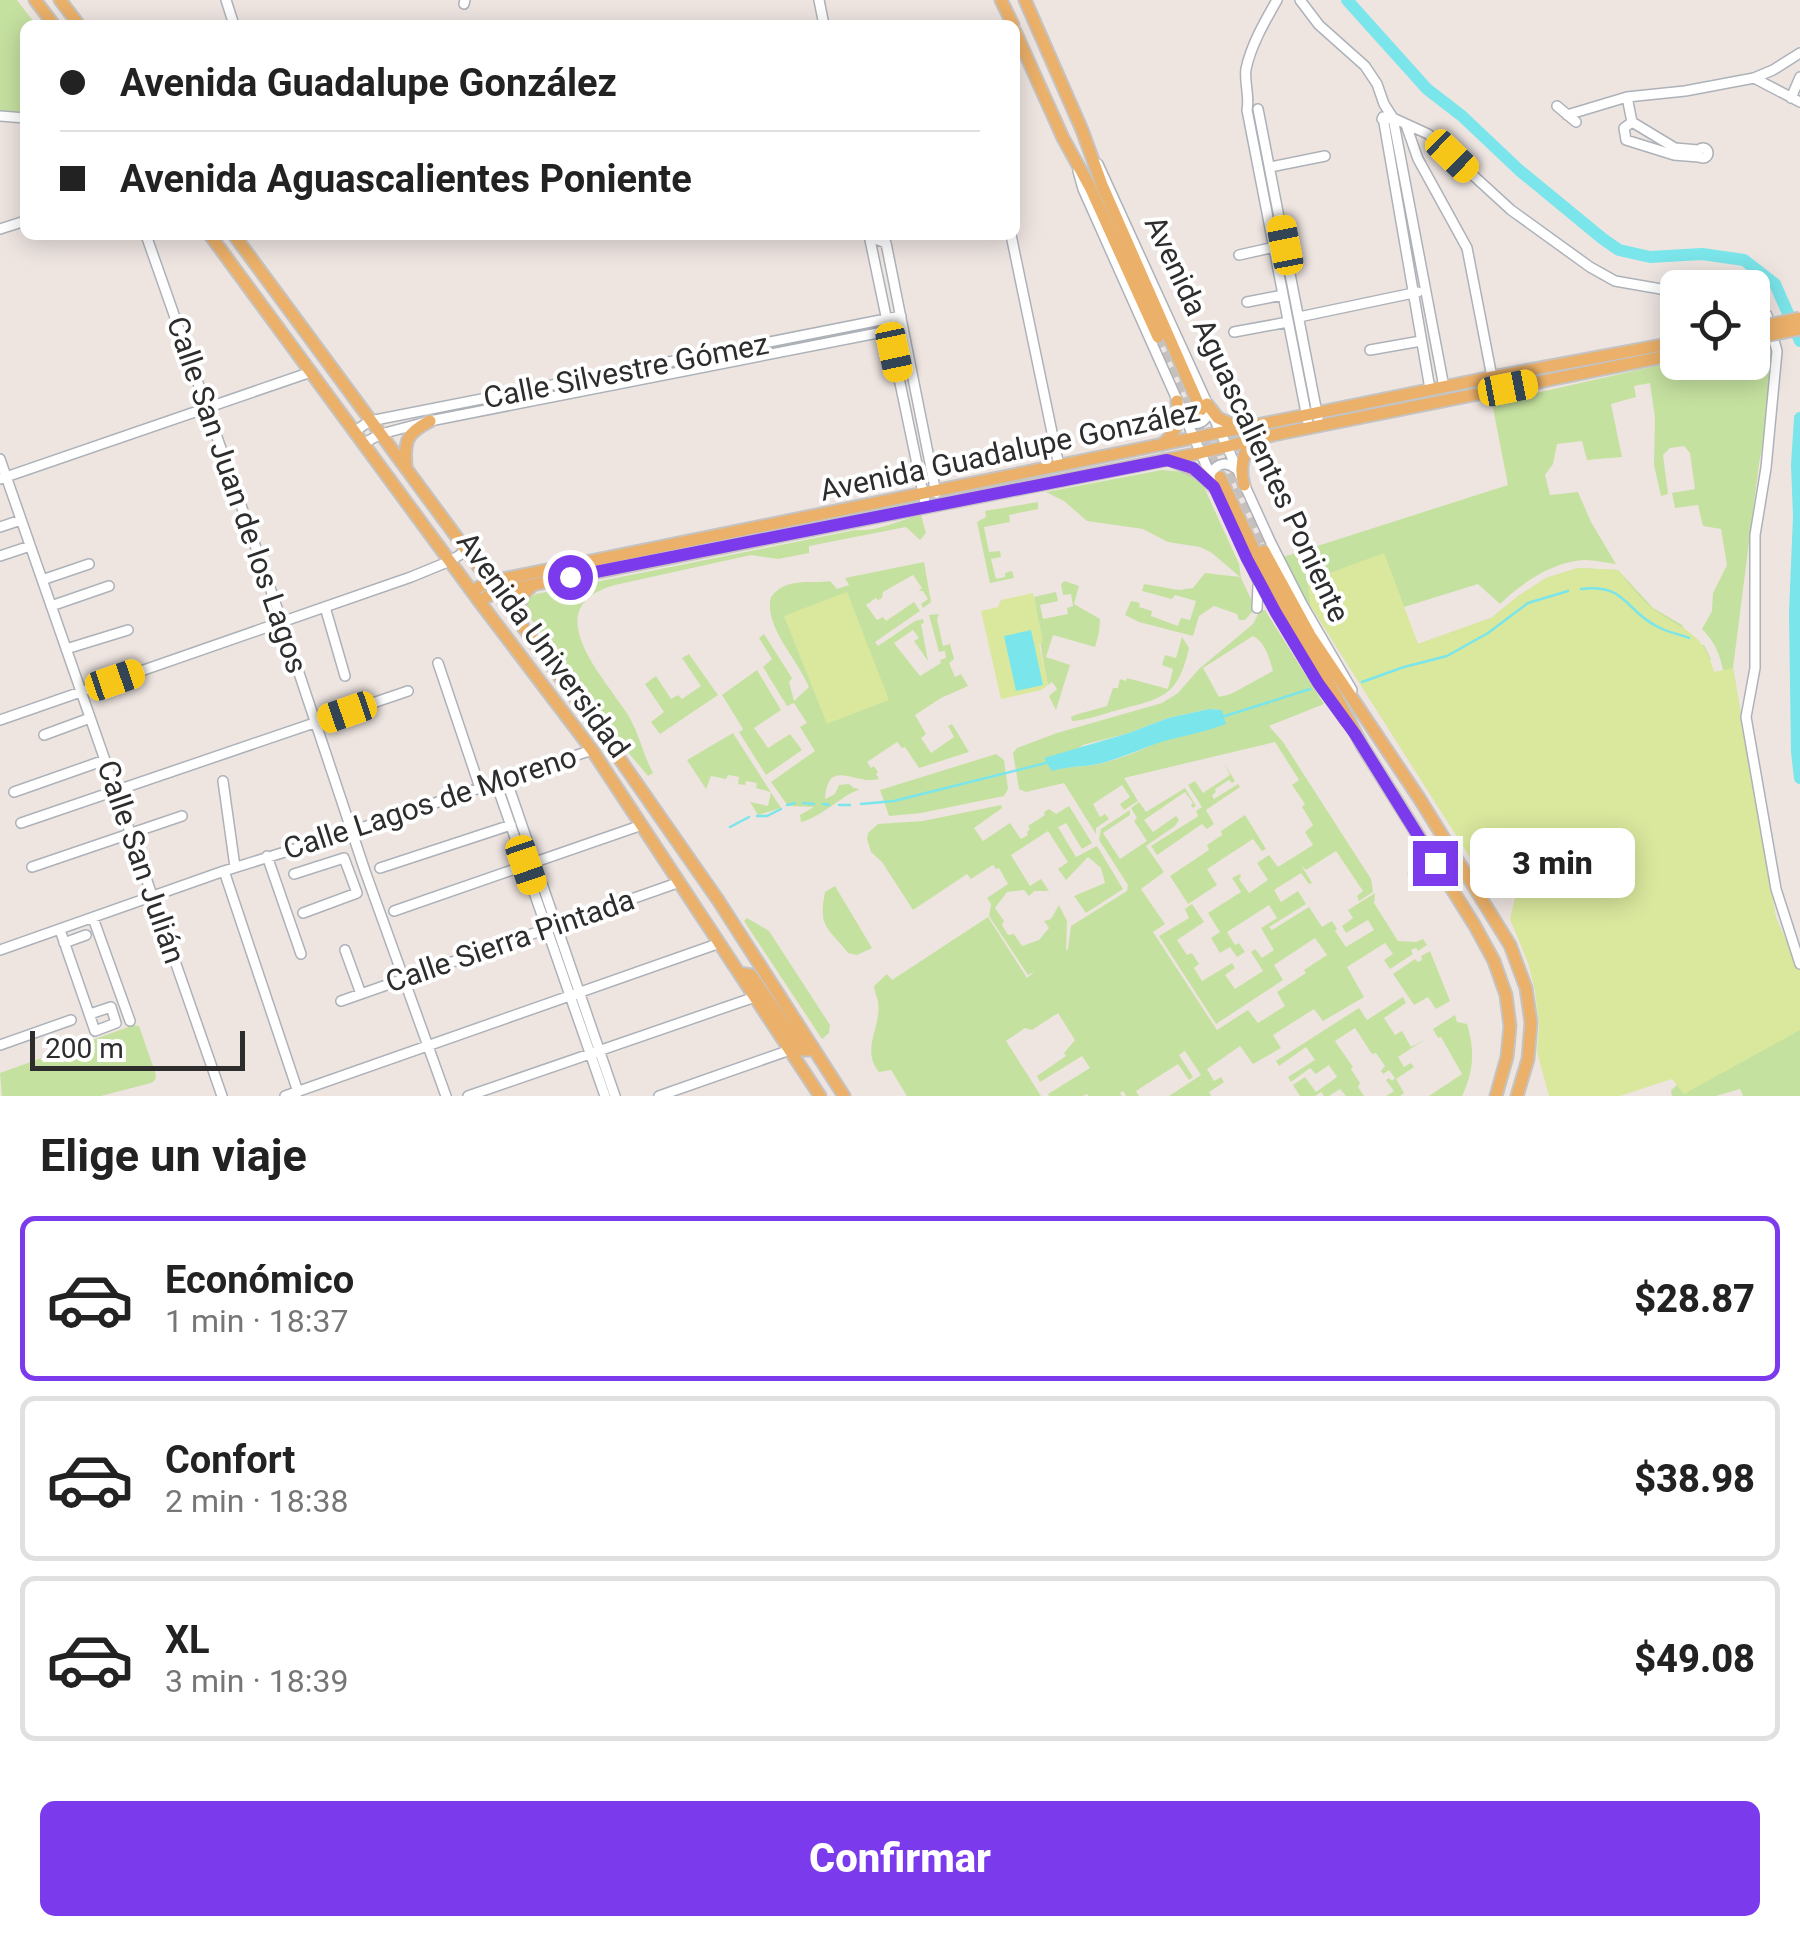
<!DOCTYPE html>
<html lang="es">
<meta charset="utf-8">
<style>
body{margin:0;font-family:Roboto,sans-serif;background:#f6f6f6;color:#222;height:100vh;display:flex;flex-direction:column;font-size:38px;white-space:nowrap}
*{box-sizing:border-box;margin:0}
p{font-size:32px;color:#767676}
.icon{flex:none;width:55px;height:55px;fill:none;stroke:currentColor;stroke-width:2;stroke-linecap:round;stroke-linejoin:round}
.map{position:relative;height:1096px;overflow:hidden}
.side{display:flex;flex-direction:column;background:#fff;flex:1}
.side>*{flex:none}
.hud{position:absolute;left:20px;top:20px;width:1000px;height:220px;border-radius:15px;box-shadow:0 5px 25px #0003;display:grid;align-content:center;height:220px;padding:0 40px;background:#fff}
.controls{position:absolute;left:1660px;top:270px;display:grid;gap:20px}
.controls a{display:grid;place-items:center;width:110px;height:110px;border-radius:15px;background:#fff;box-shadow:0 5px 25px #0003;font-size:50px}
.scale{position:absolute;left:30px;bottom:25px;width:215px;box-sizing:border-box;padding-left:10px;border:5px solid #2d2d2d;border-top:0;font-size:28px;line-height:35px;white-space:nowrap;color:#2d2d2d;-webkit-text-stroke:8px #fff;paint-order:stroke}
.end{position:absolute;width:45px;height:45px;margin:-22px;border:12px solid #7c3aed;background:#fff;box-shadow:0 0 0 5px #fff}
.from{border-radius:50%}
.bubble{position:absolute;height:70px;border-radius:15px;background:#fff;box-shadow:0 5px 25px #0003;font-size:32px;font-weight:800;line-height:70px;text-align:center}
.car{position:absolute;width:30px;height:60px;margin:-30px -15px;border-radius:12px;box-shadow:0 0 8px 2px #0007;background:linear-gradient(#f5c518 24%,#345 0 40%,#f5c518 0 76%,#345 0 86%,#f5c518 0)}
.hud b{display:flex;align-items:center;gap:35px;height:95px;font-size:38px}
.hud b+b{border-top:2px solid #e0e0e0}
.hud i{width:25px;height:25px;background:#222}
ul{padding:0;list-style:none}
li{display:flex;align-items:center;gap:30px;height:165px;margin:0 20px 15px;padding:0 20px;border:5px solid #e0e0e0;border-radius:15px}
li div{flex:1}
li b{display:block;font-size:38px}
li em{font-style:normal;font-weight:800}
li.active{border-color:#7c3aed}
li>.icon{width:90px;height:90px;stroke-width:1.5}
h2{padding:0 40px;font-size:45px;line-height:120px}
.action{display:flex;gap:20px;margin-top:auto;padding:20px 40px}
.action a{flex:1;height:115px;border-radius:15px;background:#7c3aed;color:#fff;font-size:40px;font-weight:800;line-height:115px;text-align:center}
.map>svg:first-child{display:block}
.green{fill:#c5e1a0;fill-rule:evenodd}
.pitch{fill:#d9e89d}
.water{fill:#7ae5ea}
.lines{fill:none;stroke-linecap:round;stroke-linejoin:round}
.stream{stroke:#7ae5ea;stroke-width:2.5}
.river{stroke:#7ae5ea;stroke-width:12}
.major-tunnel{stroke:#c7c0bd;stroke-width:11;stroke-dasharray:11 5.5;stroke-linecap:butt}
.minor-casing{stroke:#adb2b9;stroke-width:12}
.major-casing{stroke:#c4c4c4;stroke-width:15}
.minor{stroke:#fff;stroke-width:9}
.major{stroke:#ebb069;stroke-width:11}
.major-bridge-casing{stroke:#c4c4c4;stroke-width:15;stroke-linecap:butt}
.major-bridge{stroke:#ebb069;stroke-width:11}
.route{stroke:#7c3aed;stroke-width:12}
.labels{text-anchor:middle;stroke-width:8;stroke-linejoin:round;paint-order:stroke}
.street-label{font-size:30px;fill:#2d2d2d;stroke:#fff}
</style>
<div class="map">
<svg width="1800" height="1096" viewBox="0 0 1800 1096">
<rect width="100%" height="100%" fill="#eee5e1"/>
<path class="green" d="M0,0H17L36,25H25V113L0,112Z
M1770,340L1772,362L1769,411L1759,464L1733,668L1776,918L1800,972V1096H1743L1740,1089L1716,1096H1672L1671,1090L1682,1081L1723,670C1720,654 1714,641 1702,629L1712,611L1713,593L1727,565L1721,529L1703,526L1698,505L1675,508L1672,493L1695,489L1690,453L1684,446L1670,448L1663,455L1668,494L1661,496L1654,465L1655,418L1650,383L1634,386L1636,397L1611,404L1622,457L1587,460L1582,441L1557,444L1553,464L1545,475L1550,495L1578,492L1591,522L1616,564C1604,563 1588,558 1576,561C1548,565 1519,585 1500,604L1478,584L1404,607L1384,554L1320,578L1415,636L1418,644L1491,618L1517,597L1546,578L1578,568L1618,570L1653,608L1682,625L1689,638L1690,646L1704,645L1711,659L1479,871L1310,605L1297,590L1283,557L1508,485L1492,403L1677,361L1752,362L1753,344Z
M1162,470C1180,471 1192,473 1204,487L1239,564L1241,578L1252,601L1253,611L1245,620H1239L1237,614L1214,606L1199,616L1193,636L1139,622L1125,615L1131,601L1140,603L1139,607L1152,611L1151,616L1178,626L1181,618L1190,620L1196,601L1175,595L1172,599L1142,591L1144,584L1179,590L1193,588L1205,573L1240,577L1212,553L1200,547L1168,542L1143,529L1087,521L1064,501L1046,492Z
M1038,502V509L1009,515L1010,522L984,527L989,552L1000,551L1001,557L991,559L996,579L1005,577V573L1012,571L1014,578L990,583L977,522L986,517L985,511Z
M921,515L926,533L920,540L906,527L809,546V553L778,559L751,555L615,585C535,607 604,677 628,715C639,733 643,754 653,773L648,776L616,738L524,609L525,600L536,594L855,530C879,532 899,520 921,515Z
M924,562L931,602L923,608L921,604L928,599L923,591H919L922,588L913,575L883,592L882,598L878,600L876,598L866,605L877,620L883,617L886,621L914,602L920,611L875,642L878,646L915,621L923,619L924,623L921,624L928,661L914,641L919,638L913,630L894,643L920,676L941,663L940,660L946,658L945,651L939,652L929,615L939,614L937,619L943,646L950,644L954,659L949,663L955,677L961,674L968,686L941,698L915,715L926,734L921,738L931,753L954,737L948,726L952,724L969,752L919,768L905,747L902,748L897,742L867,762L871,768L874,766L878,772L876,774L879,779C855,786 828,756 825,799L835,794L839,785L849,784L854,788L860,789C839,797 822,817 801,822L800,815L814,807L788,806L771,782L815,751L800,727L807,723L794,703L787,706L763,667L772,659L759,638L764,634L792,678L789,682L794,701L809,687C798,660 763,625 771,597C786,577 808,584 830,581L837,589L849,585L845,578Z
M1065,581L1079,586L1074,604L1100,619L1099,633L1095,647L1053,635L1046,657L1070,665L1056,710L1049,696L1057,689L1052,682L1048,685C1041,655 1039,627 1034,597L1056,592L1058,601L1040,605L1043,619L1068,614L1067,608L1073,606L1071,594L1063,595L1061,584Z
M1260,610H1265L1324,704L1269,726L1283,742L1371,879L1373,892L1359,901L1357,896L1363,891L1336,851L1306,870L1301,865L1312,883L1309,884L1301,873L1274,890L1281,902L1298,891L1306,904L1269,927L1272,930L1309,907L1322,927L1332,921L1337,929L1335,931L1346,947L1374,930L1368,920L1346,933L1342,926L1353,918L1348,910L1375,893L1374,903L1398,941L1416,942L1423,939L1427,945L1418,951L1416,948L1411,950L1413,954L1390,969L1384,960L1393,954L1385,943L1347,967L1364,997L1323,1021L1314,1009L1273,1035L1281,1048L1253,1064L1240,1046L1207,1069L1214,1081L1221,1077L1224,1082L1209,1092L1211,1096H1169L1201,1075L1185,1051L1179,1055L1193,1077L1189,1080L1178,1064L1136,1091L1139,1096H1126L1123,1091L1120,1093L1122,1096H1089L1087,1094L1083,1096H1049L1048,1094L1090,1068L1082,1056L1040,1082L1037,1076L1066,1056L1064,1053L1075,1040L1058,1013L1032,1030L1025,1028L1006,1041L1041,1096H907L891,1070L879,1072C860,1049 882,1027 878,1002C877,996 874,991 874,986L887,974L892,980L988,917L1027,978L1035,971L1028,975L989,916L991,904L987,898L1008,884L999,868L996,869L993,865L971,879L967,874L913,910L882,862L871,852L867,839L868,833L878,824L923,821L1001,805L1002,808L974,828L983,841L1010,823L1021,839L1028,835L1027,832L1030,829L1028,826L1045,815L1044,812L1049,809L1056,814L1069,806L1092,843L1082,849L1066,823L1058,827L1076,857L1097,846L1123,889L1086,913L1074,896L1105,883L1101,868L1088,857L1066,880L1058,869L1068,862L1048,831L1011,855L1030,886L1041,879L1049,891H1034L1029,896L1024,890L1007,892L995,908L1004,921L1002,925L1008,935L1014,934L1022,946L1039,940L1049,928L1044,921L1051,919L1059,905L1067,921L1066,950L1068,949L1071,926L1127,891L1128,885L1099,840L1101,829L1130,810V815L1103,833L1120,859L1147,841L1134,821L1137,818L1131,808L1139,802L1146,812L1185,788L1196,806L1193,808L1191,805L1193,803L1185,792L1144,820L1153,832L1176,816L1179,820L1175,826L1146,846L1164,872L1141,889L1165,924L1153,932L1217,1030L1248,1010L1258,1023L1285,1006L1277,992L1306,973L1304,970L1327,955L1315,938L1274,965L1283,980L1216,1024L1159,936L1189,918L1185,909L1192,904L1204,922L1177,940L1187,955L1192,953L1199,964L1194,968L1202,981L1232,963L1235,968L1225,975L1235,989L1263,971L1251,952L1255,949L1262,958L1274,950L1261,928L1277,918L1269,905L1227,932L1235,945L1239,943L1245,952L1237,957L1230,947L1220,953L1211,938L1220,932L1208,913L1241,892L1232,878L1240,874L1241,877L1239,879L1249,893L1268,880L1257,863L1269,855L1278,867L1313,845L1305,832L1313,825L1302,807L1305,804L1292,785L1299,780L1275,742L1124,778L1138,801L1124,810L1120,804L1130,797L1122,785L1093,804L1100,817L1105,814L1109,819L1096,828V834L1064,783L1026,792L1019,789L1013,753L1017,748L1057,733L1162,703L1178,693L1199,669L1253,624ZM1253,636C1266,643 1269,658 1273,671L1231,694L1219,697L1203,668ZM1209,709L1221,710C1181,731 1143,753 1099,764C1083,767 1068,766 1052,770L1083,745L1129,733L1168,718Z
M1182,637L1189,648C1178,696 1164,698 1118,710C1103,714 1087,720 1072,721L1071,717L1075,715L1107,706L1113,688H1118L1120,679L1126,681L1127,678L1168,689L1173,669L1162,665L1165,655L1176,658Z
M689,654L718,695L660,734L651,722L664,712L645,684L656,676L671,699L678,695L682,699L701,686L682,658Z
M757,670L781,710L754,728L768,748L790,734L802,750L766,775L739,732L743,730L742,727L722,695Z
M733,733L781,808L758,815L750,802L768,806L771,792L756,788L757,783L746,781L745,785L738,784L739,777L728,775L726,779L711,776L706,789L687,760Z
M996,754L1004,760L1008,789L1004,796L921,813L889,816L880,790Z
M1224,763L1235,781L1232,783L1229,780L1215,789L1216,792L1212,795L1214,799L1238,784L1240,787L1206,810L1214,824L1207,829L1202,824L1157,855L1151,846L1197,817L1198,816L1196,811L1202,807L1188,785L1195,781L1203,793L1230,775Z
M1245,815L1266,849L1262,851L1253,839L1207,869L1217,885L1188,904L1170,876L1209,850L1207,845L1222,835L1221,831Z
M835,886L872,948L857,955L848,953C827,926 818,928 825,892Z
M747,918L769,931L830,1025L829,1033L822,1039L744,921Z
M1430,951L1450,1001L1436,1009L1428,997L1414,1005L1393,974L1415,959L1418,962L1422,960L1421,956Z
M1403,997L1406,1003L1384,1018L1395,1035L1402,1031L1411,1047L1426,1039L1398,1057L1404,1067L1411,1063L1414,1067L1396,1079L1404,1093L1400,1096H1386L1394,1091L1386,1080L1389,1078L1392,1081L1395,1078L1389,1070L1383,1074L1381,1071L1385,1066L1376,1053L1372,1054L1355,1028L1335,1041L1353,1067L1351,1069L1360,1083L1358,1087L1364,1096H1346L1340,1089L1329,1096H1324L1321,1092L1315,1096H1300L1293,1085L1305,1077L1316,1092L1337,1077L1329,1065L1316,1074L1310,1068L1291,1082L1288,1077L1315,1060L1306,1047L1279,1066L1276,1061L1359,1008L1367,1020Z
M1455,1015L1457,1022L1467,1024C1475,1050 1474,1071 1462,1096H1429L1462,1074L1441,1037L1438,1038L1433,1029Z
M134,1025L139,1026L156,1075L155,1080L151,1083L101,1096H2L0,1073Z"/>
<path class="pitch" d="M1384,553L1418,644L1491,618L1517,597L1546,578L1578,568L1618,570C1629,584 1641,600 1656,611C1685,631 1704,633 1714,672L1733,668L1776,918L1800,972V1030L1684,1094L1672,1079L1620,1096H1549L1537,1052L1539,1025L1535,991L1528,963L1510,919L1517,890L1479,871L1310,605L1308,584L1319,577Z
M847,592L889,700L827,724L784,616Z
M1033,593L1042,636V643L1039,644L1048,685L1041,690L1001,699L981,611L998,607L1001,600Z"/>
<path class="water" d="M1031,630L1043,685L1016,691L1004,636Z
M1209,709L1222,710L1226,724C1203,733 1181,736 1158,743C1138,750 1119,759 1098,764C1083,767 1067,766 1052,771L1044,758L1129,733L1168,718Z"/>
<g class="lines">
<path class="stream" d="M1581,589C1626,583 1624,610 1658,627C1667,632 1679,634 1689,638
M1362,682L1404,667L1447,656L1488,633L1528,603L1568,591
M1222,717L1310,689
M803,803L814,804
M823,804L829,805
M861,804L894,801L1050,762
M787,805L795,803
M839,805H850
M757,816H767L781,809
M730,827L749,817"/>
<path class="river" d="M1347,0L1427,89L1462,116L1519,170L1603,239L1619,250L1650,257L1702,254L1744,260L1775,284L1800,341
M1800,418L1797,465L1799,516L1795,613L1797,752L1800,778"/>
<path class="major-tunnel" d="M1158,337L1219,475
M1202,413L1264,551"/>
<defs>
<path id="minor" d="M226,0L234,25
M819,0L824,25
M1277,0C1265,21 1251,45 1246,69C1244,83 1250,96 1247,110L1309,428
M1300,0L1319,25L1365,66L1377,84L1384,104L1393,118L1444,387
M464,4L465,0
M1754,78L1800,102
M1627,97L1632,122L1675,148L1698,150
M1791,98L1800,77
M1557,106L1576,122
M1258,109L1318,418
M1567,115L1627,97L1685,91L1754,78L1773,70L1800,53
M0,116L25,118
M1383,117L1430,389
M1382,119L1393,118L1428,134L1511,210L1590,267L1615,281L1678,292
M1632,122L1624,128L1626,140L1674,155L1699,157
M1406,125L1418,159L1467,248L1492,377
M1698 153a5 5 0 1 1 10 0a5 5 0 1 1-10 0Z
M1098,164L1271,543L1302,604L1352,690
M1270,167L1325,156
M1078,171L1083,189L1257,579L1318,683L1346,722
M0,229L25,221
M146,235L282,622L365,871L446,1096
M869,235L926,507
M1011,235L1059,466
M870,237L886,243L936,493
M1239,255L1275,247
M1247,302L1283,295
M1752,309L1767,315L1777,351L1766,468L1755,535V668L1746,717L1776,889L1800,964
M1299,317L1418,292
M1234,332L1288,322
M1370,350L1421,341
M1185,420C1196,427 1206,423 1209,411
M355,431L370,421L901,316
M364,443L381,434L430,421L903,328
M0,459L222,1096
M0,479L311,372
M1211,479C1212,465 1224,460 1235,468
M0,527L21,520
M0,556L30,546
M42,580L89,564
M51,606L109,586
M325,607L345,676
M1257,608L1258,586
M66,649L128,630
M438,663L480,788
M0,720L411,577L450,561L466,551
M44,735L90,718
M506,779L615,1096
M223,781L235,867
M496,783L605,1096
M14,792L105,760
M21,823L408,691
M267,856L301,954
M32,867L182,816
M380,868L511,825
M224,871L298,1092
M294,874L344,858L357,893L303,913
M394,911L642,825
M93,918L130,1021
M60,930L95,1031L116,1023L111,1007L90,1014
M64,943L86,935
M0,950L224,871L352,831L592,750
M345,950L361,994
M341,1001L680,882
M0,1045L71,1020
M285,1096L720,943
M468,1096L755,997
M659,1096L790,1050"/>
<path id="major" d="M35,0L54,25
M60,0L79,25
M1001,0L1013,25
M1025,0L1082,130L1102,185L1201,410
M1015,31L1063,138L1090,187L1158,337
M210,235L479,601L592,750L820,1096
M234,235L610,745L718,900L844,1096
M1207,404L1218,418L1238,427
M1161,445C1177,433 1180,420 1177,401
M1171,460L1199,472L1214,487
M406,466C404,440 407,433 430,421
M1220,477L1264,571L1336,696L1363,747L1475,926L1494,961L1506,995L1510,1026L1507,1057L1496,1096
M1244,485C1239,468 1242,454 1253,440
M1264,551L1310,635L1419,798L1510,945L1526,988L1531,1023L1528,1059L1517,1096
M472,591L488,582L1492,377L1678,342
M479,601L496,592L1200,453L1273,435L1678,354
M518,620C516,605 521,594 533,585
M1415,874C1427,874 1438,877 1448,885
M739,973L751,975L802,1050H814"/>
</defs>
<use href="#minor" class="minor-casing"/>
<use href="#major" class="major-casing"/>
<use href="#minor" class="minor"/>
<use href="#major" class="major"/>
<defs>
<path id="major-bridge" d="M1760,327L1800,318
M1764,336L1800,329"/>
</defs>
<use href="#major-bridge" class="major-bridge-casing"/>
<use href="#major-bridge" class="major-bridge"/>
</g>
<g class="lines">
<path class="route" d="M570,577L1167,460L1193,468L1214,487L1247,559L1276,613L1318,683L1355,734L1435,863"/>
</g>
<g class="labels">
<g class="street-label">
<text transform="translate(626 371) rotate(-11)" y="10">Calle Silvestre Gómez</text>
<text transform="translate(1247 419) rotate(65)" y="10">Avenida Aguascalientes Poniente</text>
<text transform="translate(1010 451) rotate(-12)" y="10">Avenida Guadalupe González</text>
<text transform="translate(237 495) rotate(71)" y="10">Calle San Juan de los Lagos</text>
<text transform="translate(543 645) rotate(54)" y="10">Avenida Universidad</text>
<text transform="translate(430 803) rotate(-18)" y="10">Calle Lagos de Moreno</text>
<text transform="translate(141 862) rotate(71)" y="10">Calle San Julián</text>
<text transform="translate(510 941) rotate(-19)" y="10">Calle Sierra Pintada</text>
</g>
</g>
</svg>
<div class="controls">
<a><svg class="icon" aria-label="locate" viewBox="0 0 24 24"><circle cx="12" cy="12" r="6"/><path d="M12 2v4M12 18v4M2 12h4M18 12h4"/></svg></a>
</div>
<div class="scale">200 m</div>
<i class="end from" style="left:570px;top:577px"></i>
<i class="end" style="left:1435px;top:863px"></i>
<div class="bubble" style="left:1470px;top:828px;width:165px">3 min</div>
<i class="car" style="left:1452px;top:156px;rotate:134deg"></i>
<i class="car" style="left:1285px;top:245px;rotate:349deg"></i>
<i class="car" style="left:894px;top:352px;rotate:168deg"></i>
<i class="car" style="left:1508px;top:388px;rotate:79deg"></i>
<i class="car" style="left:115px;top:680px;rotate:71deg"></i>
<i class="car" style="left:347px;top:712px;rotate:251deg"></i>
<i class="car" style="left:526px;top:865px;rotate:161deg"></i>
<div class="hud">
<b><i class="from"></i>Avenida Guadalupe González</b>
<b><i></i>Avenida Aguascalientes Poniente</b>
</div>
</div>
<section class="side">
<h2>Elige un viaje</h2>
<ul>
<li class="active"><svg class="icon" aria-label="car" viewBox="0 0 24 24"><path d="M5 17H2v-5l4-1 3-4h7l3 4 3 1v5h-3M9 17h6M6 11h13"/><circle cx="7" cy="17" r="2"/><circle cx="17" cy="17" r="2"/></svg><div><b>Económico</b><p>1 min · 18:37</p></div><em>$28.87</em></li>
<li><svg class="icon" aria-label="car" viewBox="0 0 24 24"><path d="M5 17H2v-5l4-1 3-4h7l3 4 3 1v5h-3M9 17h6M6 11h13"/><circle cx="7" cy="17" r="2"/><circle cx="17" cy="17" r="2"/></svg><div><b>Confort</b><p>2 min · 18:38</p></div><em>$38.98</em></li>
<li><svg class="icon" aria-label="car" viewBox="0 0 24 24"><path d="M5 17H2v-5l4-1 3-4h7l3 4 3 1v5h-3M9 17h6M6 11h13"/><circle cx="7" cy="17" r="2"/><circle cx="17" cy="17" r="2"/></svg><div><b>XL</b><p>3 min · 18:39</p></div><em>$49.08</em></li>
</ul>
<div class="action"><a>Confirmar</a></div>
</section>
